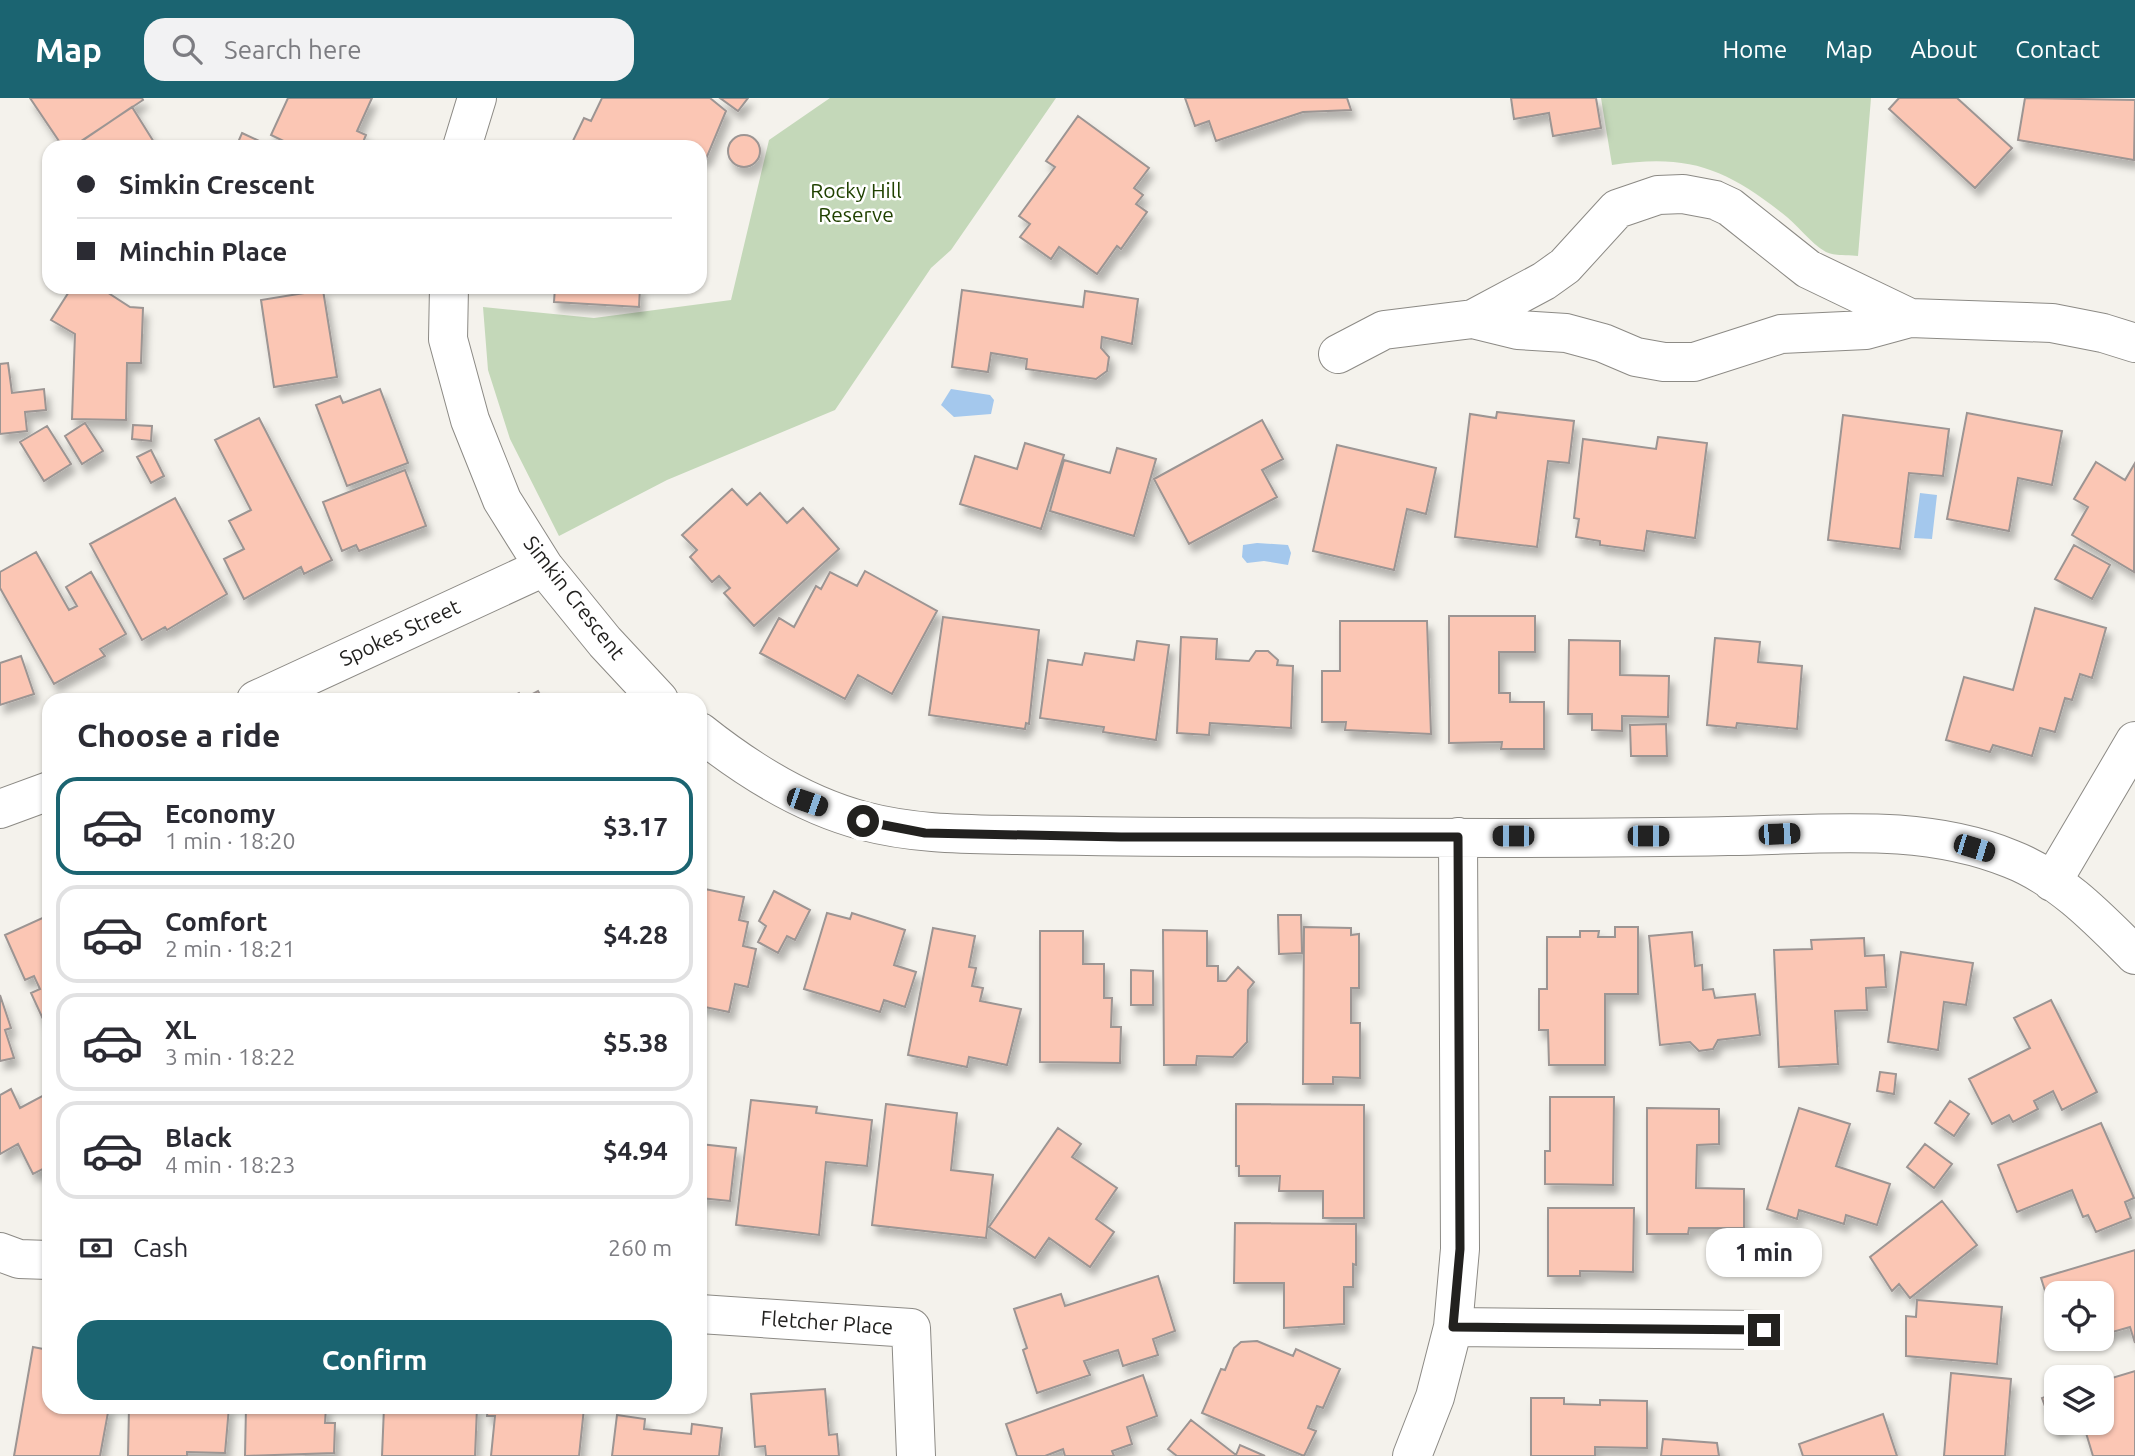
<!DOCTYPE html>
<meta charset="utf-8">
<style>
body{margin:0;font-family:Ubuntu,sans-serif;background:#f2f2f3;color:#2b2b33;height:100vh;display:flex;flex-direction:column;font-size:26px;white-space:nowrap}
*{box-sizing:border-box;margin:0}
p{font-size:23px;color:#7c7c81}
.icon{flex:none;width:38px;height:38px;fill:none;stroke:currentColor;stroke-width:2;stroke-linecap:round;stroke-linejoin:round}
.map{position:relative;flex:1;overflow:hidden}
.sheet{position:absolute;left:42px;top:595px;width:665px;height:721px;display:flex;flex-direction:column;background:#fff;border-radius:21px;box-shadow:0 2px 5px #0004}
.sheet>*{flex:none}
.guide{position:absolute;left:42px;top:42px;width:665px;height:154px;border-radius:21px;box-shadow:0 2px 5px #0004;display:grid;align-content:center;height:154px;padding:0 35px;background:#fff}
.tools{position:absolute;left:2044px;top:1183px;display:grid;gap:14px}
.tools a{display:grid;place-items:center;width:70px;height:70px;border-radius:14px;background:#fff;box-shadow:0 2px 5px #0004;font-size:35px}
.end{position:absolute;width:32px;height:32px;margin:-16px;border:9px solid #22211f;background:#fff;box-shadow:0 0 0 4px #fff}
.from{border-radius:50%}
.bubble{position:absolute;height:49px;border-radius:21px;background:#fff;box-shadow:0 2px 5px #0004;font-size:23px;font-weight:600;line-height:49px;text-align:center}
.car{position:absolute;width:21px;height:42px;margin:-21px -10px;border-radius:9px;box-shadow:0 0 5px 2px #0007;background:linear-gradient(#222 24%,#8ab4d8 0 40%,#222 0 76%,#8ab4d8 0 86%,#222 0)}
.guide b{display:flex;align-items:center;gap:24px;height:66px;font-size:26px}
.guide b+b{border-top:2px solid #e1e1e2}
.guide i{width:18px;height:18px;background:#2b2b33}
ul{padding:0;list-style:none}
li{display:flex;align-items:center;gap:21px;height:98px;margin:0 14px 10px;padding:0 21px;border:4px solid #e1e1e2;border-radius:21px}
li div{flex:1}
li b{display:block;font-size:26px}
li em{font-style:normal;font-weight:600}
li.selected{border-color:#1b6471}
li>.icon{width:63px;height:63px;stroke-width:1.5}
h2{padding:0 35px;font-size:32px;line-height:84px}
.pay{display:flex;align-items:center;gap:18px;height:77px;padding:0 35px;font-size:26px}
.pay p{margin-inline-start:auto}
.button{display:flex;gap:14px;margin-top:auto;padding:14px 35px}
.button a{flex:1;height:80px;border-radius:21px;background:#1b6471;color:#fff;font-size:28px;font-weight:600;line-height:80px;text-align:center}
header{display:flex;align-items:center;gap:42px;box-sizing:border-box;height:98px;padding:0 35px;background:#1b6471;color:#fff}
header strong{font-size:33px}
nav{display:flex;gap:38px;margin-inline-start:auto;font-size:24px}
.search{width:490px;height:63px;background:#f2f2f3;display:flex;align-items:center;gap:18px;box-sizing:border-box;padding:0 24px;border-radius:21px;color:#7c7c81;font-size:26px}
.map>svg:first-child{display:block}
.green{fill:#c4d8b9}
.water{fill:#a4c8ed}
.building{fill:#fbc6b4;stroke:#9c9593;stroke-width:2;filter:url(#shadow)}
.lines{fill:none;stroke-linecap:round;stroke-linejoin:round}
.minor-casing{stroke:#8c8a85;stroke-width:40}
.minor{stroke:#fff;stroke-width:38}
.route{stroke:#22211f;stroke-width:9}
.labels{text-anchor:middle;stroke-width:5;stroke-linejoin:round;paint-order:stroke}
.park-label{font-size:21px;fill:#204101;stroke:#fff}
.street-label{font-size:21px;fill:#22211f;stroke:#fff}
</style>
<header>
<strong>Map</strong>
<div class="search"><svg class="icon" aria-label="search" viewBox="0 0 24 24"><circle cx="10" cy="10" r="6"/><path d="M15 15l6 6"/></svg>Search here</div>
<nav><a>Home</a><a>Map</a><a>About</a><a>Contact</a></nav>
</header>
<div class="map">
<svg width="2135" height="1358" viewBox="0 0 2135 1358">
<defs>
<filter id="shadow"><feDropShadow dx="4.5" dy="8" stdDeviation="3.5" flood-color="#0004"/></filter>
</defs>
<rect width="100%" height="100%" fill="#f4f2ec"/>
<path class="green" d="M830,0H1056L951,152L931,170L835,312L667,382L559,438L510,341L488,272L483,209L594,220L731,202L769,42Z
M1601,0H1871L1858,158C1849,157 1834,158 1826,154C1810,145 1797,126 1782,115C1723,69 1687,56 1612,67Z"/>
<path class="water" d="M951,291L990,297L994,302L991,316L954,319L941,307Z
M1920,395L1937,397L1932,441L1914,440Z
M1257,445L1288,447L1291,455L1288,467L1264,463L1247,465L1242,459L1243,447Z"/>
<path class="building" d="M30,0H142L143,2L72,49H63Z
M288,0H372L357,33L366,37L361,49H296L271,37Z
M602,0H710L726,13L706,61L700,58V49H570L584,20L591,23Z
M720,0H748L738,13Z
M1185,0H1347L1351,12L1303,14L1216,43L1209,23L1195,28Z
M1511,0H1596L1601,30L1553,38L1549,15L1514,21Z
M1899,0H1957L2012,50L1975,90L1889,11Z
M2025,0L2135,2L2134,62L2018,42Z
M132,9L157,49H82L79,45Z
M1078,18L1149,70L1134,90L1143,97L1136,106L1147,114L1121,151L1117,148L1097,176L1059,149L1051,161L1020,139L1030,126L1019,118L1055,69L1046,63Z
M242,35L272,49H236Z
M728 53a16 16 0 1 1 32 0a16 16 0 1 1-32 0Z
M72,189H99L130,209L143,210L141,265H127L126,322L72,321L75,236L51,222Z
M555,189H640L639,209L554,204Z
M323,192L337,279L274,289L261,202Z
M962,192L1083,209L1085,193L1138,201L1132,246L1102,239L1101,250L1109,259L1107,273L1096,281L1026,271L1027,261L991,255L988,274L952,269Z
M8,265L12,295L44,291L46,312L25,314L27,333L0,336V266Z
M380,291L408,365L347,388L316,307L340,298L343,305Z
M1497,314L1574,323L1569,365L1548,363L1537,449L1455,439L1470,316L1496,320Z
M1967,315L2062,333L2052,387L2018,380L2009,433L1947,421Z
M1843,317L1949,331L1943,378L1909,375L1900,451L1828,442Z
M259,320L332,462L304,476L301,469L244,501L224,461L244,451L229,423L251,412L215,342Z
M1262,322L1283,361L1262,372L1277,399L1189,446L1154,381Z
M85,325L103,353L82,366L65,338Z
M133,327L152,328L151,343L132,341Z
M47,328L71,366L44,383L20,344Z
M1658,339L1707,345L1695,440L1647,433L1644,453L1600,447V443L1576,439L1579,421L1574,420L1583,341L1656,351Z
M1025,345L1064,357L1041,431L960,406L975,358L1017,371Z
M1337,347L1436,370L1426,416L1407,411L1394,472L1313,453Z
M1117,350L1156,361L1134,438L1050,413L1064,362L1110,375Z
M151,352L164,378L151,385L137,359Z
M2096,364L2125,382L2135,365L2134,474L2072,437L2088,409L2074,401Z
M405,372L426,428L359,453L356,447L342,453L323,404Z
M732,391L747,407L760,395L787,425L803,410L839,451L754,528L724,495L730,490L719,478L712,484L690,459L697,452L682,437Z
M175,400L227,496L167,532L165,529L142,542L90,446Z
M2074,447L2110,467L2092,501L2055,481Z
M36,454L69,512L77,508L66,489L91,474L126,536L100,551L105,558L54,586L0,490V474Z
M865,473L937,513L892,596L858,577L845,601L760,555L779,520L794,529L816,488L821,491L830,474L857,488Z
M2035,510L2106,530L2092,580L2080,576L2072,602L2065,600L2055,634L2040,630L2032,658L1993,647L1990,654L1946,642L1964,579L2013,592Z
M1449,518H1535V554H1499V595H1510V604H1544V651H1501L1502,644L1449,645Z
M943,519L1039,532L1029,626L1026,625L1025,631L929,617Z
M1340,523H1427L1431,636L1345,632L1346,624H1322V573H1340Z
M1181,539L1217,541L1216,561L1249,563L1256,553H1268L1278,562L1277,567L1293,568L1291,630L1210,625L1209,637L1177,635Z
M1715,540L1760,544L1758,564L1802,568L1797,631L1737,625L1736,630L1707,627Z
M1569,542L1620,543V577L1669,578L1668,619L1622,618V633L1592,632V616H1568Z
M1137,543L1169,547L1156,642L1103,634L1104,629L1040,620L1048,562L1082,567L1085,555L1134,562Z
M21,558L34,596L0,607V565Z
M538,593L543,602H506L519,595L523,601Z
M1666,626L1667,658H1631L1630,627Z
M700,790L744,799L739,822L748,824L743,848L756,851L748,889L735,886L729,914L700,908Z
M774,793L810,812L795,842L787,838L778,855L758,844L766,828L759,823Z
M827,815L850,821L852,815L905,832L894,867L916,874L905,909L884,902L880,914L804,891Z
M49,817V934L31,895L40,891L34,878L25,882L5,837Z
M1278,817H1301L1302,855L1279,856Z
M1304,829L1351,830V837L1359,836V890H1351V925H1360V980L1333,979V986H1303Z
M1615,829H1638V896H1605V967H1549L1548,932H1539V891H1547V839H1580V833H1599L1598,839H1615Z
M933,830L975,838L969,869L976,870L972,888L983,890L980,903L1021,911L1007,967L969,959L967,969L908,957Z
M1163,832L1207,833V868H1218V883H1226L1238,869L1254,884L1248,892L1247,944L1233,959L1197,958L1196,967H1164Z
M1040,833H1083V866H1104V900H1112L1111,929H1121L1120,965L1040,964Z
M1692,834L1695,868L1702,867L1703,892L1713,891L1715,900L1755,896L1760,937L1718,942L1713,951L1699,953L1690,944L1660,947L1649,838Z
M1864,840L1865,858L1884,857L1886,889L1866,890L1867,912L1835,913L1838,966L1779,969L1774,852L1812,851L1811,842Z
M1901,854L1973,865L1966,907L1944,904L1938,952L1888,944Z
M1131,872L1153,873V907H1131Z
M0,897L11,930L5,932L14,960L0,963Z
M2051,902L2097,994L2062,1012L2053,993L2034,1003L2038,1011L2013,1024L2009,1017L1992,1026L1969,981L2030,950L2014,920Z
M1880,974L1896,976L1894,996L1877,993Z
M11,991L20,1010L46,996L49,1002V1068L33,1076L18,1046L0,1056V997Z
M1550,999H1614L1613,1087L1545,1086V1053H1550Z
M751,1002L817,1009L816,1015L872,1022L867,1068L826,1064L819,1137L736,1127Z
M1950,1003L1969,1016L1954,1038L1935,1025Z
M886,1006L957,1015L951,1072L993,1077L986,1140L872,1127Z
M1236,1006L1364,1007V1120H1323V1093H1279L1280,1078H1239V1068H1236Z
M1647,1010L1719,1011V1046L1697,1047L1696,1090L1744,1091V1130H1689L1688,1136H1647Z
M1799,1010L1850,1026L1836,1068L1890,1086L1877,1127L1846,1117L1844,1126L1799,1112L1797,1121L1767,1111Z
M2101,1025L2134,1100L2125,1104L2131,1120L2096,1134L2088,1117L2083,1119L2072,1092L2017,1114L1998,1067Z
M1058,1030L1081,1046L1072,1059L1117,1090L1096,1121L1114,1134L1090,1169L1049,1140L1035,1160L989,1129Z
M700,1046L736,1050L730,1103L700,1100Z
M1925,1046L1952,1066L1934,1090L1907,1069Z
M1942,1103L1977,1147L1910,1200L1899,1186L1892,1193L1870,1159Z
M1548,1110H1634L1633,1174L1580,1173V1178H1548Z
M1235,1125L1356,1126V1167L1353,1166V1189H1344V1226L1284,1230V1185H1234Z
M2135,1152V1245L2130,1229L2102,1237V1195H2056V1228L2041,1180Z
M1158,1178L1175,1233L1153,1241L1158,1257L1123,1268L1118,1252L1084,1263L1090,1277L1037,1295L1023,1252L1027,1250L1014,1211L1061,1196L1065,1208Z
M1917,1202L2002,1209L1997,1266L1906,1258V1218L1916,1219Z
M1257,1243L1293,1258L1296,1251L1340,1271L1323,1310L1317,1308L1308,1330L1316,1333L1304,1358L1202,1315L1221,1271L1225,1272L1234,1250L1241,1244Z
M33,1249L49,1252V1309H109L100,1358H14Z
M2135,1273V1358H2093L2083,1325H2102V1283Z
M1951,1275L2011,1281L2005,1358H1944Z
M1143,1277L1157,1318L1127,1329L1132,1346L1112,1353L1114,1358H1065L1063,1351L1045,1358H1017L1006,1326Z
M825,1291L829,1337L837,1336L839,1358H766L765,1348L755,1349L751,1296Z
M2056,1295V1325L2071,1327L2054,1333L2042,1300Z
M1531,1300H1564V1306L1600,1307V1302L1647,1303V1350L1595,1349V1358H1531Z
M129,1309H229L225,1355L187,1354V1358H128Z
M246,1309H326L325,1325H335L334,1355L245,1358Z
M384,1309H477L475,1358H382Z
M488,1309L584,1310L579,1358H491L495,1318H487Z
M1883,1316L1897,1358H1803L1799,1346Z
M617,1317L645,1321L644,1331L691,1336L692,1326L722,1330L719,1358H612Z
M1191,1322L1236,1357L1240,1347L1265,1358H1177L1168,1351Z
M1663,1341L1717,1345L1719,1358H1661Z"/>
<g class="lines">
<defs>
<path id="minor" d="M462,49L477,0
M449,189L448,241L470,322L502,402L544,469L605,544L659,602
M1473,221L1544,183L1565,168L1617,111L1658,97L1683,96L1715,102L1730,109L1808,171L1910,220
M1338,256L1384,232L1473,221L1518,232L1566,235L1603,245L1636,259L1664,264H1694L1781,236L1866,232L1910,220L2052,225L2103,235L2135,245
M256,602L544,469
M700,634C749,673 803,707 864,723C913,736 963,736 1013,737C1076,738 1139,739 1202,739C1377,739 1553,742 1728,738C1823,737 1920,724 2011,761C2060,780 2099,821 2135,857
M0,711L49,693
M2052,784L2135,643
M0,1154L19,1161L49,1162
M700,1216L911,1230L916,1358
M1453,1229L1764,1232
M1412,1358L1435,1299L1453,1229L1460,1151L1458,739"/>
</defs>
<use href="#minor" class="minor-casing"/>
<use href="#minor" class="minor"/>
</g>
<g class="lines">
<path class="route" d="M863,723L925,735L1121,739H1458L1460,1151L1453,1229L1764,1232"/>
</g>
<g class="labels">
<g class="park-label">
<text x="856" y="100">Rocky Hill<tspan x="856" dy="24">Reserve</tspan></text>
</g>
<g class="street-label">
<text transform="translate(574 500) rotate(52)" y="7">Simkin Crescent</text>
<text transform="translate(400 535) rotate(-25)" y="7">Spokes Street</text>
<text transform="translate(827 1225) rotate(4)" y="7">Fletcher Place</text>
</g>
</g>
</svg>
<div class="tools">
<a><svg class="icon" aria-label="locate" viewBox="0 0 24 24"><circle cx="12" cy="12" r="6"/><path d="M12 2v4M12 18v4M2 12h4M18 12h4"/></svg></a>
<a><svg class="icon" aria-label="layers" viewBox="0 0 24 24"><path d="M12 4l9 5-9 5-9-5zM3 14l9 5 9-5"/></svg></a>
</div>
<i class="end from" style="left:863px;top:723px"></i>
<i class="end" style="left:1764px;top:1232px"></i>
<div class="bubble" style="left:1706px;top:1130px;width:116px">1 min</div>
<i class="car" style="left:807px;top:704px;rotate:109deg"></i>
<i class="car" style="left:1779px;top:736px;rotate:88deg"></i>
<i class="car" style="left:1513px;top:738px;rotate:270deg"></i>
<i class="car" style="left:1648px;top:738px;rotate:90deg"></i>
<i class="car" style="left:1974px;top:750px;rotate:107deg"></i>
<div class="guide">
<b><i class="from"></i>Simkin Crescent</b>
<b><i></i>Minchin Place</b>
</div>
<section class="sheet">
<h2>Choose a ride</h2>
<ul>
<li class="selected"><svg class="icon" aria-label="car" viewBox="0 0 24 24"><path d="M5 17H2v-5l4-1 3-4h7l3 4 3 1v5h-3M9 17h6M6 11h13"/><circle cx="7" cy="17" r="2"/><circle cx="17" cy="17" r="2"/></svg><div><b>Economy</b><p>1 min · 18:20</p></div><em>$3.17</em></li>
<li><svg class="icon" aria-label="car" viewBox="0 0 24 24"><path d="M5 17H2v-5l4-1 3-4h7l3 4 3 1v5h-3M9 17h6M6 11h13"/><circle cx="7" cy="17" r="2"/><circle cx="17" cy="17" r="2"/></svg><div><b>Comfort</b><p>2 min · 18:21</p></div><em>$4.28</em></li>
<li><svg class="icon" aria-label="car" viewBox="0 0 24 24"><path d="M5 17H2v-5l4-1 3-4h7l3 4 3 1v5h-3M9 17h6M6 11h13"/><circle cx="7" cy="17" r="2"/><circle cx="17" cy="17" r="2"/></svg><div><b>XL</b><p>3 min · 18:22</p></div><em>$5.38</em></li>
<li><svg class="icon" aria-label="car" viewBox="0 0 24 24"><path d="M5 17H2v-5l4-1 3-4h7l3 4 3 1v5h-3M9 17h6M6 11h13"/><circle cx="7" cy="17" r="2"/><circle cx="17" cy="17" r="2"/></svg><div><b>Black</b><p>4 min · 18:23</p></div><em>$4.94</em></li>
</ul>
<div class="pay"><svg class="icon" aria-label="cash" viewBox="0 0 24 24"><path d="M3 7h18v10H3z"/><circle cx="12" cy="12" r="2"/></svg>Cash<p>260 m</p></div>
<div class="button"><a>Confirm</a></div>
</section>
</div>
